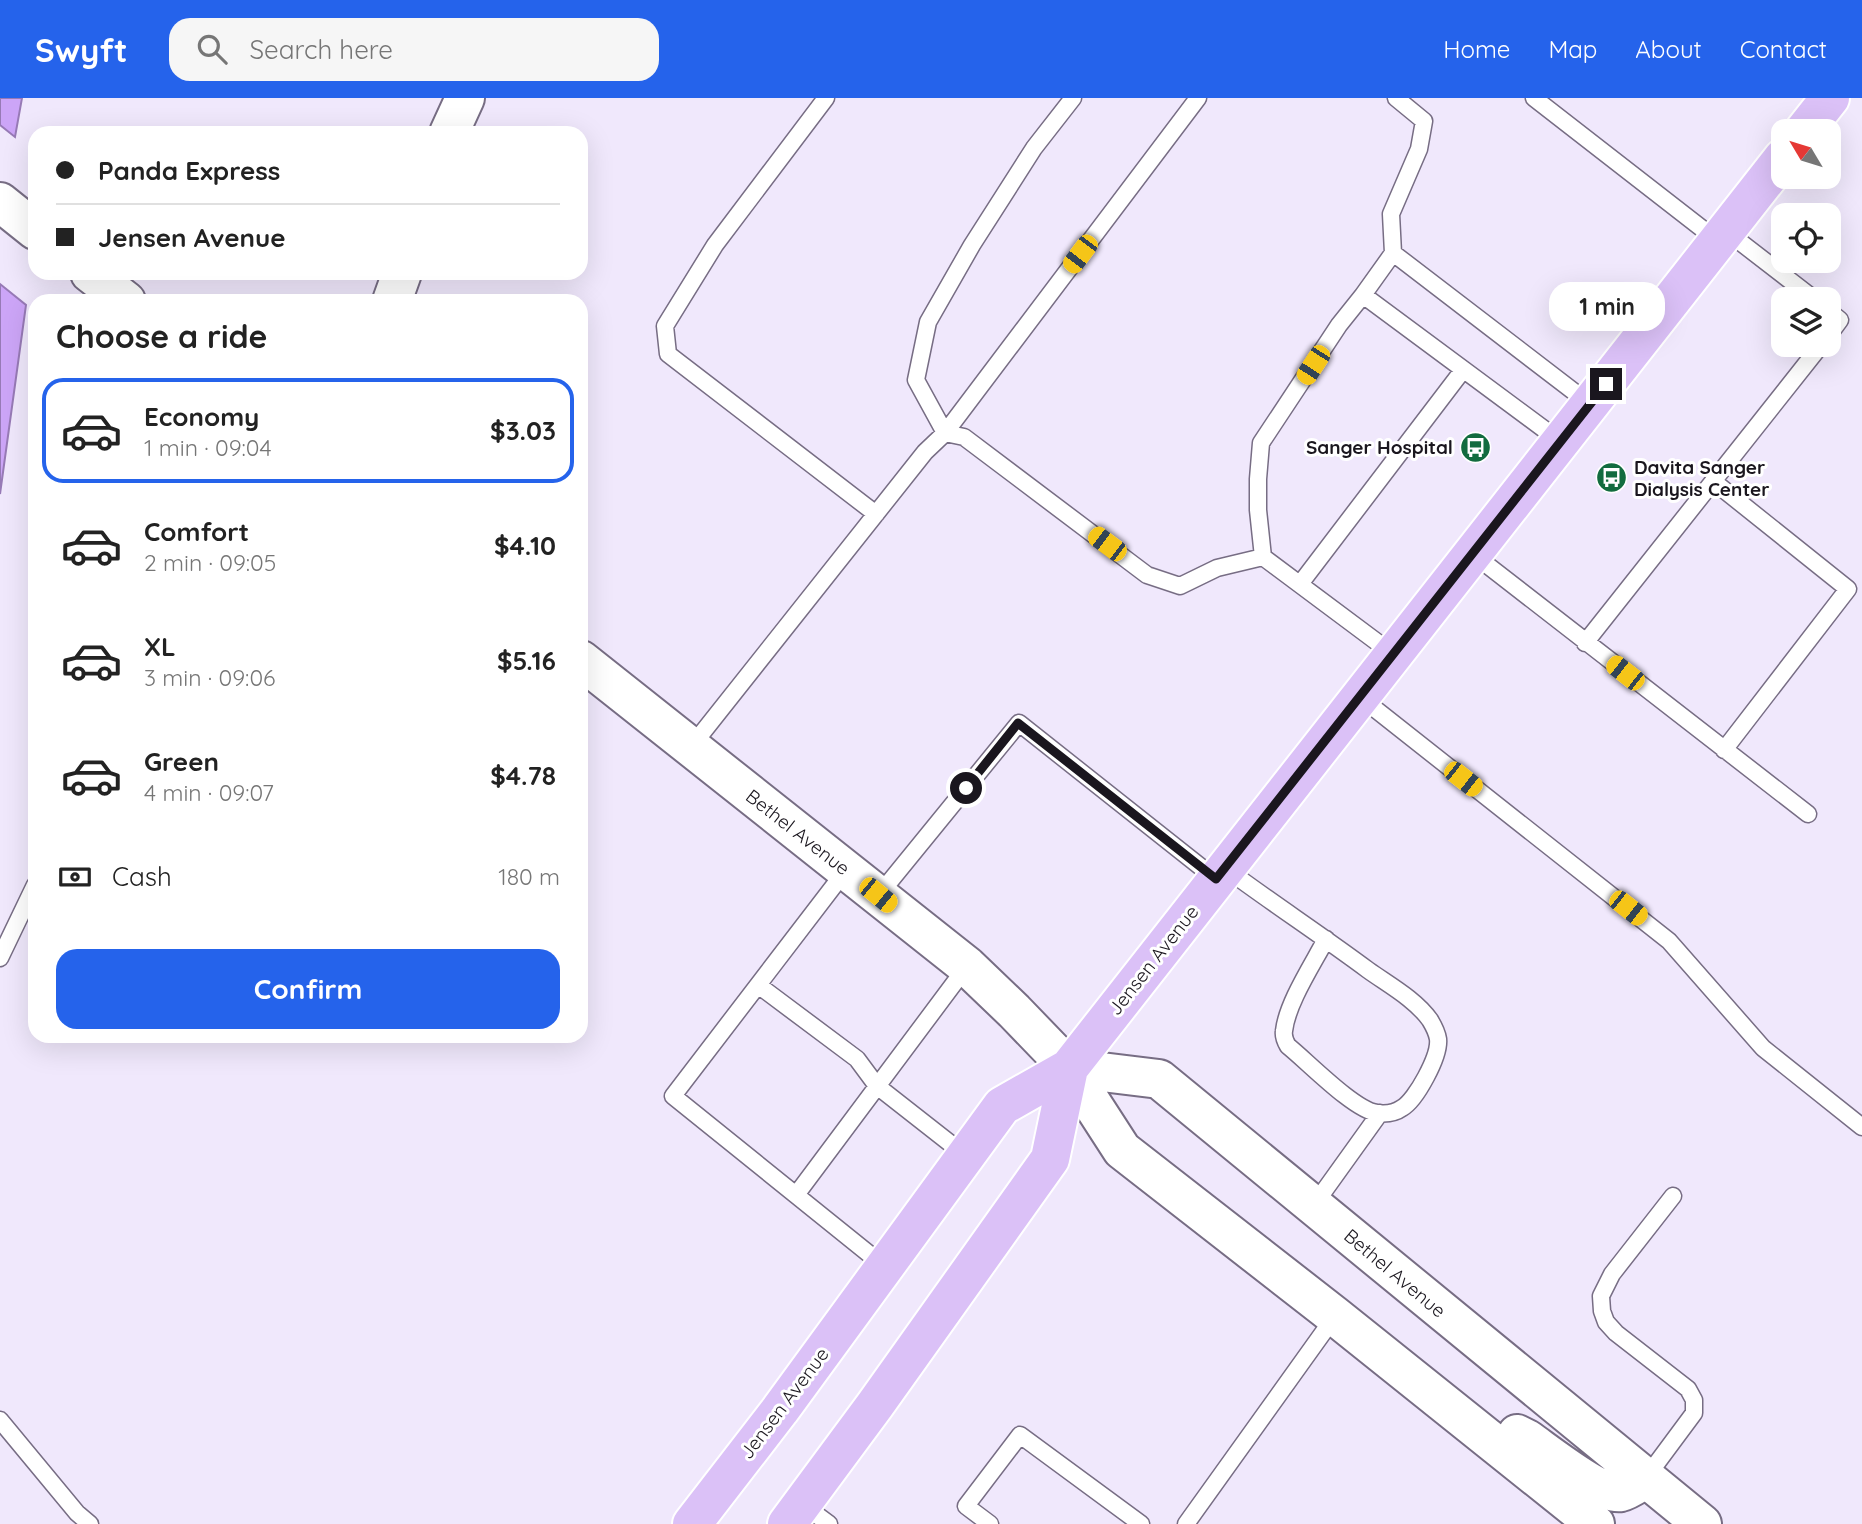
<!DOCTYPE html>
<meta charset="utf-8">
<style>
body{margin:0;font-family:Quicksand,sans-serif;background:#f6f6f6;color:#222;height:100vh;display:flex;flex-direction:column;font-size:26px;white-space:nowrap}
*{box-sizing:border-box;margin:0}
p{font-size:23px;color:#767676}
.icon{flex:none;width:38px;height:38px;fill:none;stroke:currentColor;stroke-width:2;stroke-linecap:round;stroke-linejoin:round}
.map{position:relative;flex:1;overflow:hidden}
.drawer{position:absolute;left:28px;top:196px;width:560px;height:749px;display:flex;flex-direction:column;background:#fff;border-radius:21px;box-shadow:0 7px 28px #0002}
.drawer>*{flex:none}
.hud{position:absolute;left:28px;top:28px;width:560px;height:154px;border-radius:21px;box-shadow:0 7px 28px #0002;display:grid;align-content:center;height:154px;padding:0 28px;background:#fff}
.needle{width:46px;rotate:308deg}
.buttons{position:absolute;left:1771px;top:21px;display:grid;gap:14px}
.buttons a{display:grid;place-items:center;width:70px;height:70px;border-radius:14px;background:#fff;box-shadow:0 7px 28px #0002;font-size:35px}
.end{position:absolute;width:32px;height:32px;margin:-16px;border:9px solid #1a161e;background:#fff;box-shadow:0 0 0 4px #fff}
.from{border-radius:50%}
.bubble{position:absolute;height:49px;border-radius:21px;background:#fff;box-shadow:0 7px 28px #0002;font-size:23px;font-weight:700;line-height:49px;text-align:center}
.car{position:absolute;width:21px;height:42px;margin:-21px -10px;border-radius:9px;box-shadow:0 0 5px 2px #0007;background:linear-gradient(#f5c518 24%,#345 0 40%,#f5c518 0 76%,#345 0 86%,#f5c518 0)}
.hud b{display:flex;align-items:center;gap:24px;height:66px;font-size:26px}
.hud b+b{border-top:2px solid #e0e0e0}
.hud i{width:18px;height:18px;background:#222}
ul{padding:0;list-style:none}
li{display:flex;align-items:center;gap:21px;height:105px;margin:0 14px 10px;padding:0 14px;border:4px solid transparent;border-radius:21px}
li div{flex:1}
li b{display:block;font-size:26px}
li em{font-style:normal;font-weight:700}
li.on{border-color:#2563eb}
li>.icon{width:63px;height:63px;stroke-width:1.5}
h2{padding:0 28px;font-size:32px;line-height:84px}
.pay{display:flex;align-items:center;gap:18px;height:77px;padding:0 28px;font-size:26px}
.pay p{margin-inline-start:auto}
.action{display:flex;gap:14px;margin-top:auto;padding:14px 28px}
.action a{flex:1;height:80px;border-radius:21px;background:#2563eb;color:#fff;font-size:28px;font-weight:700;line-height:80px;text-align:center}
header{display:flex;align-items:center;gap:42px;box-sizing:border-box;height:98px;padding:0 35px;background:#2563eb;color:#fff}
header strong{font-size:33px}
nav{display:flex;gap:38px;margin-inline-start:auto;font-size:24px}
.search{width:490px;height:63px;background:#f6f6f6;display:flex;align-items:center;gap:18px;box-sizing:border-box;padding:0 24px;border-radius:21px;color:#767676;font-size:26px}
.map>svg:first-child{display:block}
.water{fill:#cca5f7;stroke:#977ab6;stroke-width:2}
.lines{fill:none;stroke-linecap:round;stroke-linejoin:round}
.service-casing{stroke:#776d84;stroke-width:19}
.tertiary-casing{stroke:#776d84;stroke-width:42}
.secondary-casing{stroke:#776d84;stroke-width:42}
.primary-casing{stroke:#fff;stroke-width:42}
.service{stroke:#fff;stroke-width:16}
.tertiary{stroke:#fff;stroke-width:38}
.secondary{stroke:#fff;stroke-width:38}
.primary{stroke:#dbc1f7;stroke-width:38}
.route{stroke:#1a161e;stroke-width:9}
.labels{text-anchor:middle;stroke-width:6;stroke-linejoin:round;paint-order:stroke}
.poi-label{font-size:19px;font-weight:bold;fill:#1a161e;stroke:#fff;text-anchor:end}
.street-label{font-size:19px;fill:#1a161e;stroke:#fff}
</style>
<header>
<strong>Swyft</strong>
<div class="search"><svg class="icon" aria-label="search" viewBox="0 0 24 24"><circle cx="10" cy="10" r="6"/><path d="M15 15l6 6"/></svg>Search here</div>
<nav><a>Home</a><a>Map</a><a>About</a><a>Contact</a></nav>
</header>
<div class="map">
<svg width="1862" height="1426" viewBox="0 0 1862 1426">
<rect width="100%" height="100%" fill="#f0e8fc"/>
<path class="water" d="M0,0H22L15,39L0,27Z
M0,186L26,207L0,396Z"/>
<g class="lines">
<defs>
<path id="service" d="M826,0L715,147L665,228L668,256L876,416
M1073,0L1034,50L972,147L928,224L916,282L945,335L1198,0
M1534,0L1718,143
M1726,133L1814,201
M1393,155L1590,306
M1363,197L1393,155L1391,116L1419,51L1424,23L1396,0
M1829,213L1840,222L1829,237
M1713,383L1848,491L1724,652
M1473,456L1808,716
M1263,459L1258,412V381L1261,345L1339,227L1363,197L1560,343
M1300,486L1463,272
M1585,545L1821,247
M1360,599L1669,843L1763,950L1862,1029
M691,649L925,354L945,335L964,339L1147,477L1180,488L1217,470L1263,459L1393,556
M1225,770C1272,805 1321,837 1368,872C1389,887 1415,901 1430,922C1433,927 1437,935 1438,941C1440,958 1416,1002 1402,1010C1395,1015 1385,1016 1377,1015C1354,1012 1308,964 1288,948C1285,943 1283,939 1284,933C1287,905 1313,866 1326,841
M846,772L673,998L884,1168
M878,798L1019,625L1216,781
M0,860L35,787
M758,887L857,961L877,988L965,1057
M796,1097L967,868
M1314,1107L1380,1015
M0,1322L77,1415L90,1426
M1645,1381L1694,1315V1302L1688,1291L1616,1235L1606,1224L1602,1213L1601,1198L1612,1176L1673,1098
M802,1406L829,1426
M990,1426L966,1408L1020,1337L1141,1426
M1186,1426L1335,1218"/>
<path id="tertiary" d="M449,35L465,0
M392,203L402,175"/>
<path id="secondary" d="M0,104L35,132
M90,175L126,203
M581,562L967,868L1014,913L1069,970L1122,1052L1335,1218L1595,1426
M1069,970L1159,981L1702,1426
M1517,1336L1527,1341C1546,1354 1600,1398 1621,1394C1629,1392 1638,1385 1645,1381"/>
<path id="primary" d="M1804,33L1830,0
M692,1426L780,1312L1002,1008L1069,970L1783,60
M787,1426L875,1307L1050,1061L1069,970"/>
</defs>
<use href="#service" class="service-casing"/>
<use href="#tertiary" class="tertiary-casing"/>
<use href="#secondary" class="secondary-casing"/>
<use href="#primary" class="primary-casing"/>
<use href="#service" class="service"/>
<use href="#tertiary" class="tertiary"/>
<use href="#secondary" class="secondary"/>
<use href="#primary" class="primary"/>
</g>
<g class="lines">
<path class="route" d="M966,690L1018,625L1216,781L1606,286"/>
</g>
<defs>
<symbol id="bus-disc" viewBox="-11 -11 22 22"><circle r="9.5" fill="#126c3f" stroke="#fff"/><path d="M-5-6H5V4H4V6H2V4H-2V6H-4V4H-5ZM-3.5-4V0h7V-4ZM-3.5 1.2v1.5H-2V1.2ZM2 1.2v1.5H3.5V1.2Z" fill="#fff"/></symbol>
</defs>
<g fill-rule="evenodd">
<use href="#bus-disc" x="1458" y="332" width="35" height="35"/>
<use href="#bus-disc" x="1594" y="362" width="35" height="35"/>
</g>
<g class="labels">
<g class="poi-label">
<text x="1453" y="356">Sanger Hospital</text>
<text x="1634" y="376" text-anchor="start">Davita Sanger<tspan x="1634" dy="22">Dialysis Center</tspan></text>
</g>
<g class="street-label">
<text transform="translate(798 734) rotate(38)" y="7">Bethel Avenue</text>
<text transform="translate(1153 862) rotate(-52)" y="7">Jensen Avenue</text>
<text transform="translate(1395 1175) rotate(40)" y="7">Bethel Avenue</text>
<text transform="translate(784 1305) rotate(-53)" y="7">Jensen Avenue</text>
</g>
</g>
</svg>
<div class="buttons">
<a><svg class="needle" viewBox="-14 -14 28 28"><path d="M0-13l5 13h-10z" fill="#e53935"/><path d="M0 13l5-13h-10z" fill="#767676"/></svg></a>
<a><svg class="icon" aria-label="locate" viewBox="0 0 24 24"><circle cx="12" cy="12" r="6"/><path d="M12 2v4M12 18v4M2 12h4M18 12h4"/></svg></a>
<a><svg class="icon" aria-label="layers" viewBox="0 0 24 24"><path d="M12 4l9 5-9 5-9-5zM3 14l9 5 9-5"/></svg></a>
</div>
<i class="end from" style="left:966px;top:690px"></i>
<i class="end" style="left:1606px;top:286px"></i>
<div class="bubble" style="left:1549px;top:184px;width:116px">1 min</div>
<i class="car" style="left:1080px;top:156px;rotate:217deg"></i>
<i class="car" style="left:1313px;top:267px;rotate:213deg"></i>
<i class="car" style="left:1107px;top:446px;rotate:307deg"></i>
<i class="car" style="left:1625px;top:575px;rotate:308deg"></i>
<i class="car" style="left:1463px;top:681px;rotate:128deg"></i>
<i class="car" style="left:878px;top:797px;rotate:129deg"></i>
<i class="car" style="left:1628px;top:810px;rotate:128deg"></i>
<div class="hud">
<b><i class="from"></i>Panda Express</b>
<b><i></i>Jensen Avenue</b>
</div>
<section class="drawer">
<h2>Choose a ride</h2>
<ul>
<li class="on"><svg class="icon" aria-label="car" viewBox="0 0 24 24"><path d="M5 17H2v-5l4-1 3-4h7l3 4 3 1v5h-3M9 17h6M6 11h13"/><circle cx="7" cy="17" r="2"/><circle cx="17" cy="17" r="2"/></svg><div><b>Economy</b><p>1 min · 09:04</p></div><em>$3.03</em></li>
<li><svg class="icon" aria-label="car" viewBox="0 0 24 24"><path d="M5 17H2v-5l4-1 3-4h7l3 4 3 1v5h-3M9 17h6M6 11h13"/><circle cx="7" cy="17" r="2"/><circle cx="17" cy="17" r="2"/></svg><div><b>Comfort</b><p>2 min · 09:05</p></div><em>$4.10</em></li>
<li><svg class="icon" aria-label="car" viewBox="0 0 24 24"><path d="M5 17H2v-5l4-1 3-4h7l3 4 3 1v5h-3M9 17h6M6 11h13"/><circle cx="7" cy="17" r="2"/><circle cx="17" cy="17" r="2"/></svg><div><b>XL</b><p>3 min · 09:06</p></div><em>$5.16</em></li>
<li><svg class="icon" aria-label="car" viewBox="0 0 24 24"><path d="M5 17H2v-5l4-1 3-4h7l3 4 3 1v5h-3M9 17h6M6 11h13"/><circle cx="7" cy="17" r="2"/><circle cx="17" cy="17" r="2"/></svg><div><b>Green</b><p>4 min · 09:07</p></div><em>$4.78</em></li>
</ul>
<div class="pay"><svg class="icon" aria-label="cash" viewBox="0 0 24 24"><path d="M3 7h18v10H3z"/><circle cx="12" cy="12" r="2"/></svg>Cash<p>180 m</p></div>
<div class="action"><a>Confirm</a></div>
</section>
</div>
